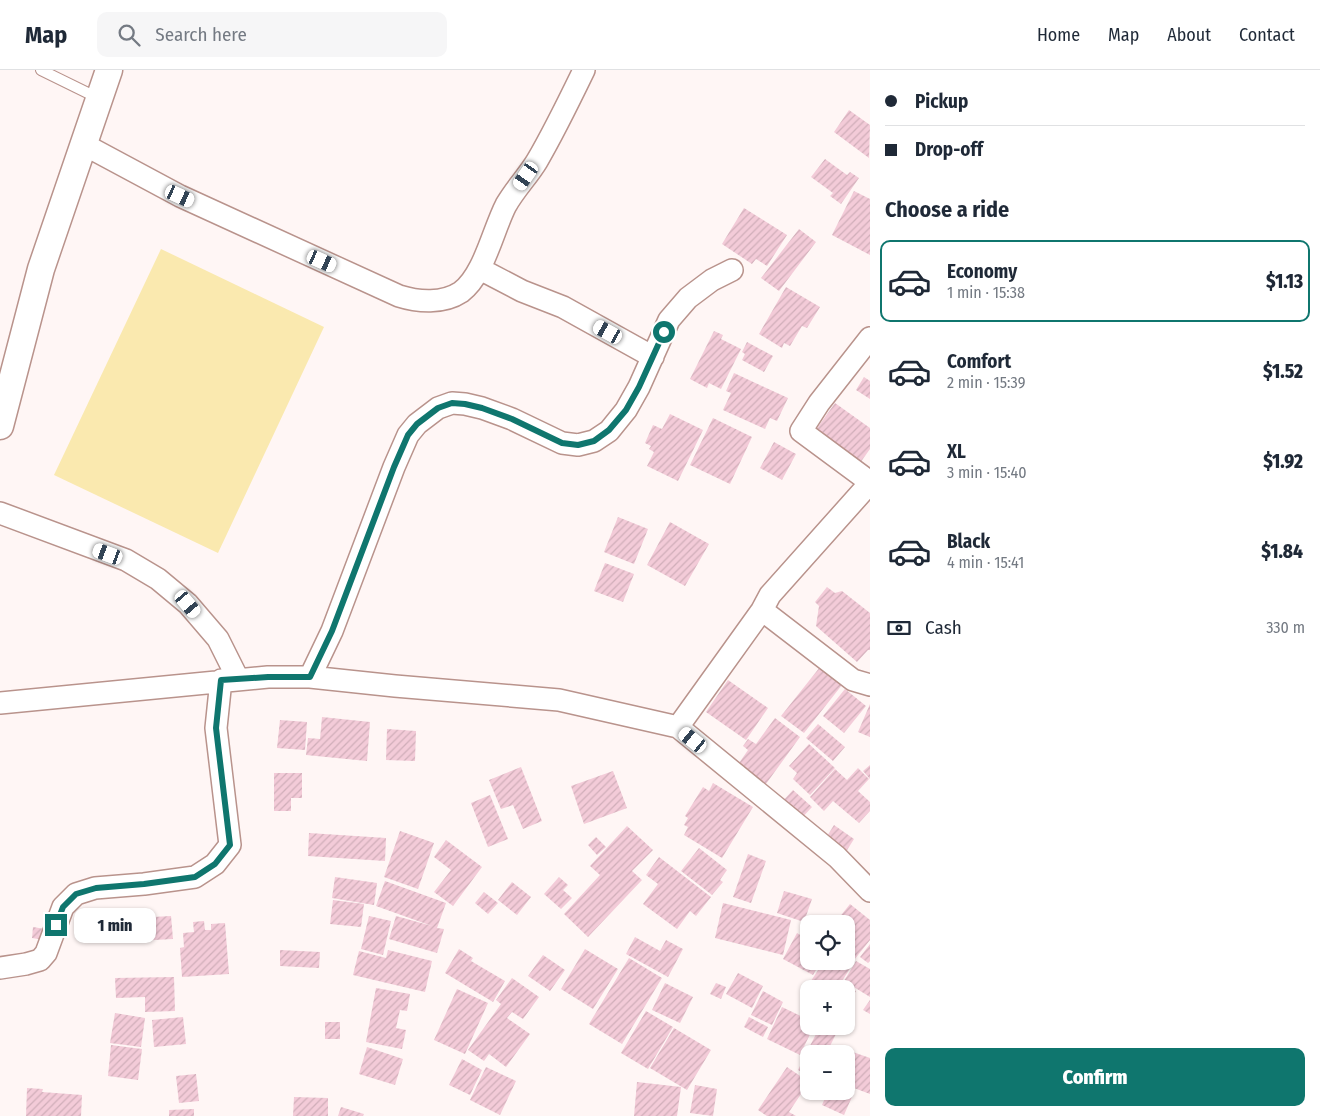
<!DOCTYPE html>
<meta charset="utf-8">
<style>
body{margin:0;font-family:"Fira Sans Condensed",sans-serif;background:#f6f6f7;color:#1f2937;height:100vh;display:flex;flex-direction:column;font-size:19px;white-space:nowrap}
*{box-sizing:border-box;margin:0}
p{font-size:16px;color:#747a83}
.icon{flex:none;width:28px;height:28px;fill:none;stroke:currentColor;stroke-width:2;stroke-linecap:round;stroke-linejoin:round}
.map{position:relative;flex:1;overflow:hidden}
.side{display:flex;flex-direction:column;background:#fff;width:450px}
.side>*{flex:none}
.top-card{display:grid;align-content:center;height:110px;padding:0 15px;background:#fff}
.controls{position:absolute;left:800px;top:845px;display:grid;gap:10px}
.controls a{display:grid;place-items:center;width:55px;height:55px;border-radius:10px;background:#fff;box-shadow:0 1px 4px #0004;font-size:25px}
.end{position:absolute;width:22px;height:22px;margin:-11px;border:6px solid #0f766e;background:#fff;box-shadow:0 0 0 2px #fff}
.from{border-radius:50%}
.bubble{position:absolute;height:35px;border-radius:10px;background:#fff;box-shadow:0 1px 4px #0004;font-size:16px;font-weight:800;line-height:35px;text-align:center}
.car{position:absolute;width:15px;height:30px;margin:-15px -8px;border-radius:6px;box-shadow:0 0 4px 1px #0007;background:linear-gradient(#fff 24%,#345 0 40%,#fff 0 76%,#345 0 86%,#fff 0)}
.top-card b{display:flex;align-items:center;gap:18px;height:48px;font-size:19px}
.top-card b+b{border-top:1px solid #e0e1e3}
.top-card i{width:12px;height:12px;background:#1f2937}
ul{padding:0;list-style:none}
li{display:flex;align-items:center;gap:15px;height:82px;margin:0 10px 8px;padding:0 5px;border:2px solid transparent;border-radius:10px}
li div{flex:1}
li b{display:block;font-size:19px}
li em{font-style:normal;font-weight:800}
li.on{border-color:#0f766e}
li>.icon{width:45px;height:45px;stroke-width:1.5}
h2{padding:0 15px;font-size:22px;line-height:60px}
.pay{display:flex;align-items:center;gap:12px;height:55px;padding:0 15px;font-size:19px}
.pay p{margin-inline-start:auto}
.primary-button{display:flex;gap:10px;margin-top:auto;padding:10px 15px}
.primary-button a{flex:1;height:58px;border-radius:10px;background:#0f766e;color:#fff;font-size:20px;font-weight:800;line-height:58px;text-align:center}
header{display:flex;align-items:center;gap:30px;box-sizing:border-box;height:70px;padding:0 25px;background:#fff;border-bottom:1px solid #e0e1e3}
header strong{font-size:24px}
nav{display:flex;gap:28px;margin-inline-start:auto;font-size:18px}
.search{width:350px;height:45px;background:#f6f6f7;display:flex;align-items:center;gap:12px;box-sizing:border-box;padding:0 18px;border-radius:10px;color:#747a83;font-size:19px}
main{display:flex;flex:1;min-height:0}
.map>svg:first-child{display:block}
.pitch{fill:#fae9af}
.building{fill:url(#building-hatch)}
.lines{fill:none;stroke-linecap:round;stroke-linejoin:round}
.service-casing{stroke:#b9938c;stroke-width:12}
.minor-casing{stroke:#b9938c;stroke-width:24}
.tertiary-casing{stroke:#b9938c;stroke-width:29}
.service{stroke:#fff;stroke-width:10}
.minor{stroke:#fff;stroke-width:21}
.tertiary{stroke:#fff;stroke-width:26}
.route{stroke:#0f766e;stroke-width:6}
</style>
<header>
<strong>Map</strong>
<div class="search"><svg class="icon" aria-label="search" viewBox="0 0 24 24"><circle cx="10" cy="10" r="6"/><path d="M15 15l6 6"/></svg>Search here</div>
<nav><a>Home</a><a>Map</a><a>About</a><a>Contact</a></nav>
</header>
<main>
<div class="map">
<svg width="870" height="1046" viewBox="0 0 870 1046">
<defs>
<pattern id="building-hatch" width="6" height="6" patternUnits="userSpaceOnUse" patternTransform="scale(1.25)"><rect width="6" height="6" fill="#f3cbd8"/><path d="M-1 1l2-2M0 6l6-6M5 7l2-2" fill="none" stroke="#d0aeb9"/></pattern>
</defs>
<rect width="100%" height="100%" fill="#fff6f5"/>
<path class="pitch" d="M161,179L324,257L218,483L54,405Z"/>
<path class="building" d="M849,40L870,55L869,88L834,62Z
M825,89L847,105L850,102L859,108L841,134L830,126L833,123L811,107Z
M854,121L870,129V185L832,165Z
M744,138L787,165L767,196L756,189L752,194L722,174Z
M799,159L816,172L779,221L761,208Z
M786,217L820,237L807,258L802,256L790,276L784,273L782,278L759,264Z
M714,261L723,265L721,269L741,279L721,319L709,313L707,318L690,309Z
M747,272L773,286L764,302L742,290L745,284L742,282Z
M734,303L788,328L777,351L770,348L765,359L723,340L731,323L726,321Z
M864,307L870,311V329L856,320Z
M835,333L870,358V379L860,393L815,361Z
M670,344L703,360L678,411L647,396L654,382L649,379L651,376L645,373L653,355L662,359Z
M713,348L752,367L730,414L690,395Z
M774,372L796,384L782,410L760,398Z
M618,447L648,459L634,494L604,482Z
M670,452L709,474L685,516L647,495Z
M605,493L634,504L623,532L594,521Z
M827,517L835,523L842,521L870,543V580H868L857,592L816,556L819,536L815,532Z
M820,597L842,615L804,663L781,646Z
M728,610L768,638L746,670L706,642Z
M845,619L866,636L844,663L823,646Z
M870,634V667L858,662Z
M322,647L370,652L367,691L306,685L308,668L320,669Z
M775,648L800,667L763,718L735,699L748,680L743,676L748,669L756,674Z
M280,650L307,652L305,680L277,678Z
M818,654L845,677L833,691L806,668Z
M387,659L416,661L415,691L386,690Z
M809,674L835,698L810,725L793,709L797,703L789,696Z
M870,695V709L863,701Z
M521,697L542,751L523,759L513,735L501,739L489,710Z
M858,698L869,709L858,721L870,732V741L859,753L833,731L824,741L810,727L835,699L847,710Z
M613,701L627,738L584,754L571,716Z
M274,703H302V728H291V741H274Z
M713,713L753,737L722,788L684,765L688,757L684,755L688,748L685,746L703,717L709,721Z
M793,720L812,737L799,751L780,734Z
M490,725L508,769L488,777L471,733Z
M834,755L854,769L844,785L824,771Z
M627,756L653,780L632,801L642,810L588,867L564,844L600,805L590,796Z
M400,761L434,773L418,819L384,807Z
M309,763L386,768L385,791L308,786Z
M596,767L606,777L597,785L588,775Z
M446,770L482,797L453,836L434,822L451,800L434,787Z
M699,778L727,800L720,810L723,812L712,825L681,801Z
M748,784L766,791L751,833L733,827Z
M659,787L711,827L696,846L690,841L677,859L643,834L658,814L646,805Z
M335,807L377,813L374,835L332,828Z
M559,807L568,815L563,820L572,828L561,839L544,824Z
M385,811L446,833L437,858L444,859L437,883L389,869L396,846L432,856L376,836Z
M512,812L531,827L517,845L498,830Z
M784,821L812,829L804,852L777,843Z
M484,822L498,833L488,844L475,833Z
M333,830L364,834L361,857L330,854Z
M723,833L791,850L783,885L715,868Z
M850,834L870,850V870L850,895L846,892V854H834Z
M171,846L173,869L137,871L135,848Z
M369,846L391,851L383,885L361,879Z
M204,851L205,860H211V854L225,853L229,904L182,907L180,878L184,877L183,863L194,862L193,852Z
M33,857L45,859L44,870L32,868Z
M797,863L809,870V891H821L813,905L783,889Z
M635,867L660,881L666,870L683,879L668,907L626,884Z
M870,874V891L868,893L860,887Z
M459,879L473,888L471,891L505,911L493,932L445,903Z
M585,879L618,899L593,939L561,919Z
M280,880L320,882L319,898L280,896Z
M388,880L432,891L425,922L353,905L359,881L386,888Z
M543,885L565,900L550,921L528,906Z
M629,888L662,908L622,974L589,954Z
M824,891H843L851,897L837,919H810L807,917Z
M856,891L870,899V927L844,911Z
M738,903L763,916L752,938L726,924Z
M174,907L175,941L145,942V927L116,928L115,908Z
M512,908L539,927L523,949L512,942L507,948L530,964L506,997L489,984L484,991L468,980L501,934L496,930Z
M665,913L693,927L680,953L652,940Z
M716,913L726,917L721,929L710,924Z
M844,914L856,921L849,933L846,932V919H841Z
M376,918L410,924L407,941L400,940L396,958L406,960L402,979L366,972Z
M457,919L488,933L465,984L434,970Z
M763,921L783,932L772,955L751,945Z
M870,930V944L863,940Z
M782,937L809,950V956H814L800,985L767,969Z
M646,941L673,957L648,999L621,983Z
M115,943L145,948L141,977L110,973Z
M183,947L186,974L154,977L152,950Z
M749,947L768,957L763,967L744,957Z
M325,952H340V969H325Z
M820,956L836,964L826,984H809V1006L798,1000Z
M674,958L711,980L687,1020L650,998Z
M111,975L142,979L138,1010L108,1006Z
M367,977L403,989L395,1015L359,1004Z
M847,980L870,988V1024L846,1015Z
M462,989L482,1000L470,1025L449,1015Z
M486,997L516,1011L500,1045L470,1030Z
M787,997L809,1012L789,1042L796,1046H767L758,1040Z
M196,1004L199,1031L179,1033L176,1006Z
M637,1012L681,1017L677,1046H634Z
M695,1015L717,1019L713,1046L690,1043Z
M846,1016L855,1020L844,1045L822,1035L828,1021H846Z
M27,1018L43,1019L42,1022L82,1025L81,1046H26Z
M294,1027L328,1028V1046H293Z
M341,1037L364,1044L363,1046H338Z
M194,1039V1046H169V1040Z"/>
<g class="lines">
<defs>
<path id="service" d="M41,0L98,28"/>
<path id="minor" d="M83,74L180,126L399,226C418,232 443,234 461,222C484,205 493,160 506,135C515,119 528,106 537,91C554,62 569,31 584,0
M480,199L522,221L563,237L653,287
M870,268L819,333L801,361L870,412
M0,443L126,490L158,509L188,534L218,569L238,609
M762,540L853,610L870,615
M310,607L332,561L394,397L408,365L417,354L438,338L452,333L465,334L482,338L512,349L562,373L578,375L594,371L609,361L626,340L639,317L669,250L688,228L712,210L732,200
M0,633L268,607H310L395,616L559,630L678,657L837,787L870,821
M678,657L762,540L770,525L870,413
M0,898L26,894L40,890L46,883L63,837L76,824L95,818L144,814L195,807L215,794L230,775L216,658L221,610"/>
<path id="tertiary" d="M0,356L41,199L109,0"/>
</defs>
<use href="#service" class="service-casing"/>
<use href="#minor" class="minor-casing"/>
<use href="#tertiary" class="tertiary-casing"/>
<use href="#service" class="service"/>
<use href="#minor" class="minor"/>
<use href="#tertiary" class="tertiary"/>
</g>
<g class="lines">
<path class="route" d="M56,855L63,837L76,824L96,818L144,814L195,807L215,794L230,775L216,658L221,610L268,607H310L332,561L394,397L408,365L417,354L438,338L452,333L465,334L482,338L512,349L562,373L578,375L594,371L609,360L626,340L639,317L664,262"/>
</g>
</svg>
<div class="controls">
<a><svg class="icon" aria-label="locate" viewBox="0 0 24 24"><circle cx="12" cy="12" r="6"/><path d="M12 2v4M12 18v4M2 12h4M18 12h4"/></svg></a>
<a>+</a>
<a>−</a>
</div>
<i class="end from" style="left:664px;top:262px"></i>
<i class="end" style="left:56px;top:855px"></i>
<div class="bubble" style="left:74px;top:838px;width:82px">1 min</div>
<i class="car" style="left:526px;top:106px;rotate:215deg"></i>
<i class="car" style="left:180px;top:126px;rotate:115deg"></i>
<i class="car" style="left:322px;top:191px;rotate:114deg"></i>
<i class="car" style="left:608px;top:262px;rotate:299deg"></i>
<i class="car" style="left:108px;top:484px;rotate:290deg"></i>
<i class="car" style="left:188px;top:534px;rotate:140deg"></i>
<i class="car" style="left:693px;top:670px;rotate:309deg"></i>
</div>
<section class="side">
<div class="top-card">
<b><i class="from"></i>Pickup</b>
<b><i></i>Drop-off</b>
</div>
<h2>Choose a ride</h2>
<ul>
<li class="on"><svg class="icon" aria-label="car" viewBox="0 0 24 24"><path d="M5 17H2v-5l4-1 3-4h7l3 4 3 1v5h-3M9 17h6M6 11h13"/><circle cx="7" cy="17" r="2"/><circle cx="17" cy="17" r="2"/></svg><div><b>Economy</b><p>1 min · 15:38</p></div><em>$1.13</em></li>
<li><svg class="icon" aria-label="car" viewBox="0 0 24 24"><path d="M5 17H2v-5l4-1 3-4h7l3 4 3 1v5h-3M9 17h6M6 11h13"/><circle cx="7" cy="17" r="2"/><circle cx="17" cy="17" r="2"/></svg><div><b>Comfort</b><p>2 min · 15:39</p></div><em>$1.52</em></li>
<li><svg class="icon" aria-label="car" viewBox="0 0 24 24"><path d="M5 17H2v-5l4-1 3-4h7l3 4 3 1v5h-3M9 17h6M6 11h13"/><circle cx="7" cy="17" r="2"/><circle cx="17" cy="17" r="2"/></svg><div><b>XL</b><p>3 min · 15:40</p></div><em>$1.92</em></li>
<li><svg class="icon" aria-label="car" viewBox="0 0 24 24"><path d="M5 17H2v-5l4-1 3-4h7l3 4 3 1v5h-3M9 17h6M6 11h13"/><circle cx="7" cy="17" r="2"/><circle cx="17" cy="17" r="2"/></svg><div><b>Black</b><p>4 min · 15:41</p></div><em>$1.84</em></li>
</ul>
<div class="pay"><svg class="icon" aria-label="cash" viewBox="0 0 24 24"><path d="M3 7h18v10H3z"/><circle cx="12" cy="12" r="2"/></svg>Cash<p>330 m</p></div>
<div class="primary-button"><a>Confirm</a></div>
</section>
</main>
